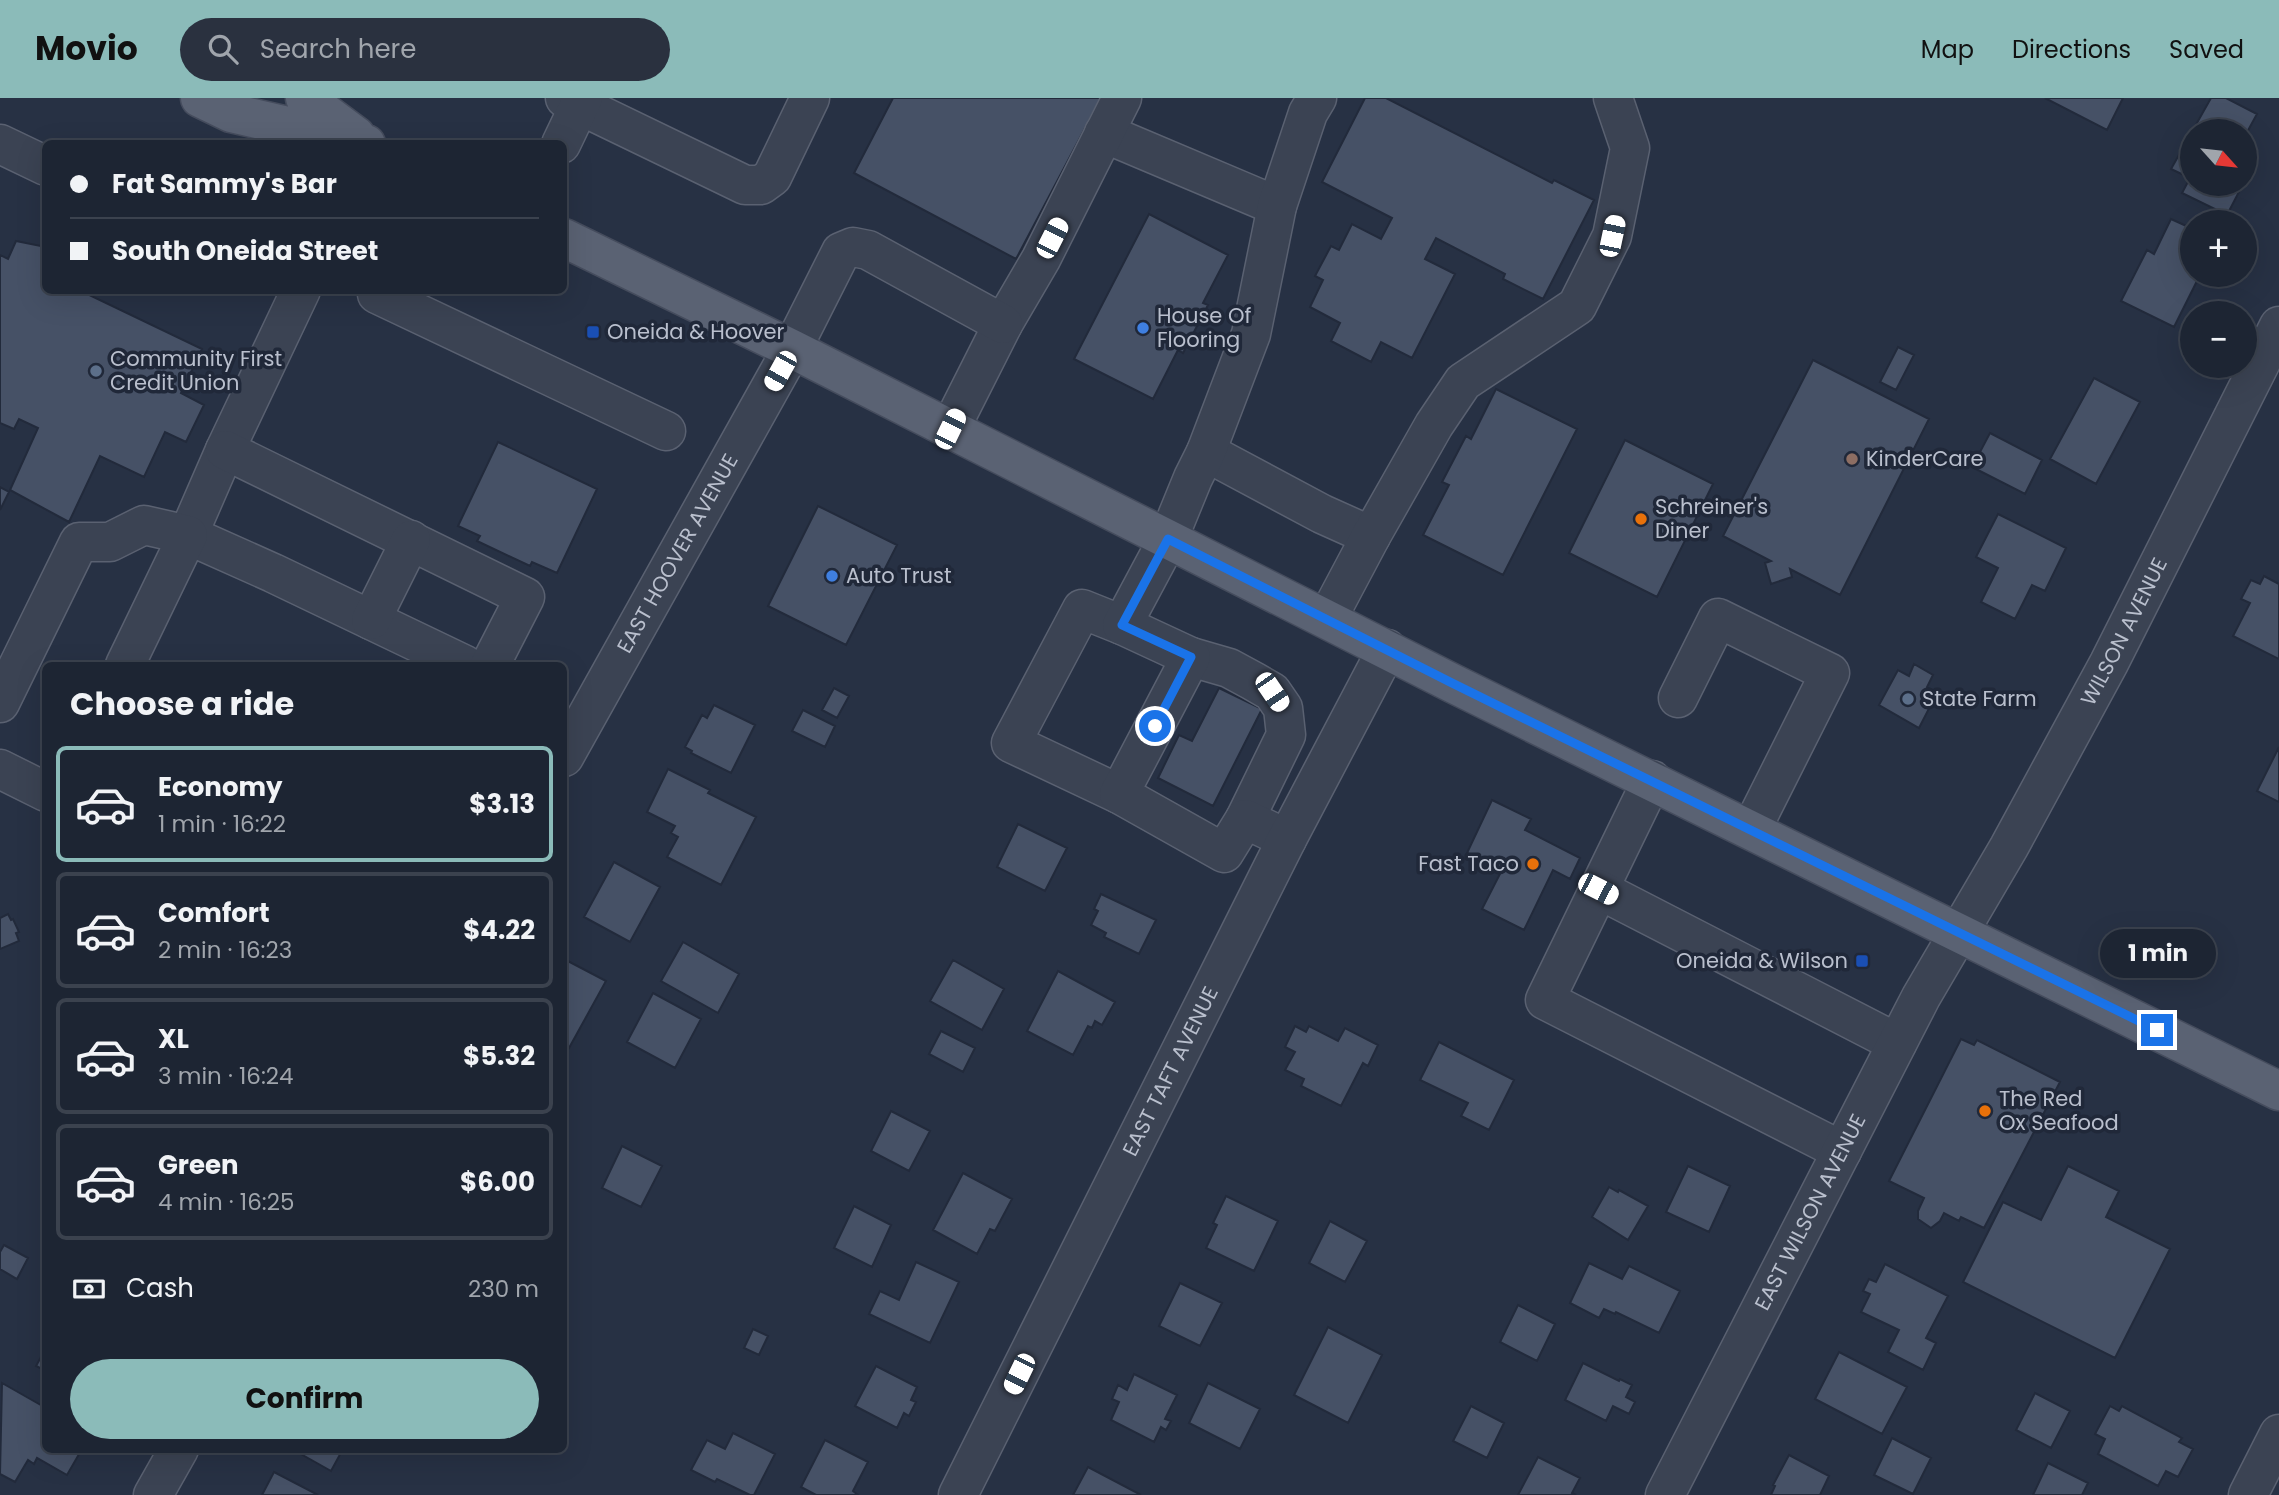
<!DOCTYPE html>
<meta charset="utf-8">
<style>
body{margin:0;font-family:Poppins,sans-serif;background:#2a313f;color:#f1f3f6;height:100vh;display:flex;flex-direction:column;font-size:26px;white-space:nowrap}
*{box-sizing:border-box;margin:0}
p{font-size:23px;color:#a0a5ac}
.icon{flex:none;width:38px;height:38px;fill:none;stroke:currentColor;stroke-width:2;stroke-linecap:round;stroke-linejoin:round}
.map{position:relative;flex:1;overflow:hidden}
.drawer{position:absolute;left:42px;top:564px;width:525px;height:791px;display:flex;flex-direction:column;background:#1d2533;border-radius:10px;box-shadow:0 7px 28px #0002,0 0 0 2px #3b424e}
.drawer>*{flex:none}
.banner{position:absolute;left:42px;top:42px;width:525px;height:154px;border-radius:10px;box-shadow:0 7px 28px #0002,0 0 0 2px #3b424e;display:grid;align-content:center;height:154px;padding:0 28px;background:#1d2533}
.needle{width:46px;rotate:117deg}
.buttons{position:absolute;left:2180px;top:21px;display:grid;gap:14px}
.buttons a{display:grid;place-items:center;width:77px;height:77px;border-radius:50%;background:#1d2533;box-shadow:0 7px 28px #0002,0 0 0 2px #3b424e;font-size:35px}
.end{position:absolute;width:32px;height:32px;margin:-16px;border:9px solid #1a73e8;background:#fff;box-shadow:0 0 0 4px #fff}
.from{border-radius:50%}
.bubble{position:absolute;height:49px;border-radius:24px;background:#1d2533;box-shadow:0 7px 28px #0002,0 0 0 2px #3b424e;font-size:23px;font-weight:700;line-height:49px;text-align:center}
.car{position:absolute;width:21px;height:42px;margin:-21px -10px;border-radius:9px;box-shadow:0 0 5px 2px #0007;background:linear-gradient(#fff 24%,#345 0 40%,#fff 0 76%,#345 0 86%,#fff 0)}
.banner b{display:flex;align-items:center;gap:24px;height:66px;font-size:26px}
.banner b+b{border-top:2px solid #3b424e}
.banner i{width:18px;height:18px;background:#f1f3f6}
ul{padding:0;list-style:none}
li{display:flex;align-items:center;gap:21px;height:116px;margin:0 14px 10px;padding:0 14px;border:4px solid #3b424e;border-radius:10px}
li div{flex:1}
li b{display:block;font-size:26px}
li em{font-style:normal;font-weight:700}
li.active{border-color:#8bbbb9}
li>.icon{width:63px;height:63px;stroke-width:1.5}
h2{padding:0 28px;font-size:32px;line-height:84px}
.pay{display:flex;align-items:center;gap:18px;height:77px;padding:0 28px;font-size:26px}
.pay p{margin-inline-start:auto}
.primary-button{display:flex;gap:14px;margin-top:auto;padding:14px 28px}
.primary-button a{flex:1;height:80px;border-radius:42px;background:#8bbbb9;color:#111;font-size:28px;font-weight:700;line-height:80px;text-align:center}
header{display:flex;align-items:center;gap:42px;box-sizing:border-box;height:98px;padding:0 35px;background:#8bbbb9;color:#111}
header strong{font-size:33px}
nav{display:flex;gap:38px;margin-inline-start:auto;font-size:24px}
.search{width:490px;height:63px;background:#2a313f;display:flex;align-items:center;gap:18px;box-sizing:border-box;padding:0 24px;border-radius:38px;color:#a0a5ac;font-size:26px}
.map>svg:first-child{display:block}
.building{fill:#465166;stroke:#222a3b;stroke-width:2}
.lines{fill:none;stroke-linecap:round;stroke-linejoin:round}
.minor-casing{stroke:#5a6171;stroke-width:41}
.major-casing{stroke:#454c5d;stroke-width:41}
.minor{stroke:#3b4353;stroke-width:38}
.major{stroke:#5a6273;stroke-width:38}
.route{stroke:#1a73e8;stroke-width:9}
.shop-dot{fill:#3f7fe0;stroke:#202839;stroke-width:2.5}
.transit-dot{fill:#1a4fb4;stroke:#202839;stroke-width:2.5}
.service-dot{fill:#5c6f8a;stroke:#202839;stroke-width:2.5}
.education-dot{fill:#8d6e63;stroke:#202839;stroke-width:2.5}
.food-dot{fill:#e8710a;stroke:#202839;stroke-width:2.5}
.labels{text-anchor:middle;stroke-width:7;stroke-linejoin:round;paint-order:stroke}
.poi-label{font-size:21px;fill:#b9bfcd;stroke:#202839;text-anchor:start}
.street-label{font-size:21px;fill:#b9bfcd;stroke:#202839}
</style>
<header>
<strong>Movio</strong>
<div class="search"><svg class="icon" aria-label="search" viewBox="0 0 24 24"><circle cx="10" cy="10" r="6"/><path d="M15 15l6 6"/></svg>Search here</div>
<nav><a>Map</a><a>Directions</a><a>Saved</a></nav>
</header>
<div class="map">
<svg width="2279" height="1397" viewBox="0 0 2279 1397">
<rect width="100%" height="100%" fill="#273144"/>
<path class="building" d="M893,0H1101L1016,161L854,75Z
M1365,0H1386L1552,85L1554,82L1594,102L1543,201L1503,181L1505,176L1436,140L1425,161L1455,176L1412,260L1381,244L1371,264L1331,243L1340,225L1310,209L1323,182L1315,178L1331,148L1339,152L1352,126L1381,141L1392,120L1322,84Z
M2045,0H2123L2107,32Z
M2211,0H2226L2257,16L2245,38V33H2193V86H2243L2227,117L2182,95L2190,80L2171,71Z
M2245,55L2256,61L2245,82Z
M1149,116L1228,157L1203,205L1208,207L1183,255L1178,252L1153,301L1074,261Z
M2171,121L2193,131V177L2199,179L2174,229L2121,203L2147,152L2154,156Z
M16,143L46,149V192H79L202,251L181,295L204,307L186,344L165,334L144,379L100,358L69,424L10,392L38,330L19,321L14,331L0,325V157L8,161Z
M1898,249L1914,257L1896,292L1880,284Z
M1813,262L1929,321L1840,497L1790,471L1792,479L1771,486L1765,465L1771,463L1723,438Z
M2094,280L2140,304L2096,386L2050,361Z
M1496,291L1577,331L1503,477L1423,437L1449,387L1442,384L1466,338L1471,341Z
M1990,335L2042,362L2025,396L1972,369Z
M1625,342L1713,386L1657,499L1569,455Z
M498,344L597,391L557,475L532,464L530,468L477,443L480,438L458,428Z
M0,389L9,394L0,412Z
M818,408L897,447L846,547L768,508Z
M1998,416L2066,450L2045,493L2032,487L2015,521L1981,504L1998,470L1976,459Z
M2264,478L2279,486V561L2233,538L2250,505L2241,501L2251,482L2260,486Z
M1914,566L1933,577L1927,589L1937,595L1919,630L1879,607L1898,572L1909,578Z
M834,590L849,598L837,620L822,612Z
M1219,590L1262,611L1213,708L1158,680L1179,637L1192,643Z
M714,607L755,627L731,675L691,655L692,653L685,649L702,617L707,620Z
M803,612L835,628L825,649L792,633Z
M2279,649V704L2257,693Z
M668,671L710,692L708,695L756,719L721,787L667,759L678,739L671,735L675,728L647,714Z
M1492,702L1531,721L1525,732L1580,760L1570,781L1553,772L1524,832L1482,811L1502,772L1467,755Z
M1018,726L1067,750L1045,793L997,769Z
M614,764L660,789L630,844L584,819Z
M1101,796L1156,822L1139,856L1104,839L1106,835L1091,827L1098,813L1094,811Z
M8,816L11,822L13,821L19,834L16,835L19,843L0,851V820Z
M683,844L739,876L718,915L661,883Z
M564,861L606,883L569,950L564,947Z
M953,862L1004,891L982,932L930,903Z
M1058,873L1115,904L1102,927L1095,923L1092,930L1088,928L1073,957L1027,933Z
M653,895L701,921L675,970L627,944Z
M1295,928L1306,934L1309,928L1338,943L1345,930L1378,947L1368,968L1363,965L1341,1008L1301,988L1304,981L1285,972L1295,954L1285,949Z
M941,933L975,950L963,974L929,956Z
M1961,941L1974,947L1977,942L2060,984L1984,1130L1961,1119L1959,1123L1944,1115L1940,1123L1931,1130L1918,1121V1113L1924,1100L1889,1083Z
M1439,944L1514,982L1489,1032L1461,1018L1468,1005L1420,982Z
M891,1013L930,1033L909,1073L871,1053Z
M622,1048L662,1068L641,1109L602,1090Z
M1688,1068L1730,1088L1709,1134L1666,1114Z
M2068,1068L2119,1093L2106,1119L2170,1151L2115,1260L1963,1184L2003,1104L2041,1122Z
M963,1075L1012,1101L995,1133L990,1131L977,1156L933,1132Z
M1609,1089L1618,1094L1619,1092L1648,1108L1628,1142L1592,1119Z
M1226,1098L1278,1123L1254,1173L1206,1150L1217,1127L1213,1125Z
M854,1108L891,1127L872,1169L834,1150Z
M1330,1123L1367,1143L1345,1184L1309,1165Z
M4,1147L28,1160L17,1181L0,1171V1154Z
M916,1164L959,1184L930,1245L869,1216L880,1193L899,1202Z
M1589,1165L1622,1181L1629,1168L1680,1193L1659,1235L1616,1214L1615,1216L1604,1211L1599,1220L1570,1205Z
M1885,1166L1948,1198L1926,1240L1936,1245L1923,1272L1888,1254L1899,1232L1861,1214L1870,1196L1863,1193L1869,1181L1876,1184Z
M1180,1185L1222,1205L1200,1248L1159,1228Z
M1518,1207L1555,1226L1537,1263L1500,1244Z
M1328,1229L1382,1257L1348,1325L1294,1297Z
M753,1231L768,1238L759,1257L744,1250Z
M46,1250V1273L36,1268Z
M1839,1254L1907,1289L1882,1336L1815,1301Z
M1583,1265L1619,1283L1620,1281L1632,1287L1626,1299L1635,1304L1629,1316L1613,1308L1606,1323L1565,1302Z
M876,1268L917,1289L911,1302L916,1304L909,1318L904,1315L897,1330L855,1308Z
M1134,1276L1177,1297L1165,1321L1171,1323L1166,1332L1161,1329L1154,1344L1111,1322L1119,1304L1112,1301L1118,1287L1127,1292Z
M2,1285L46,1310V1351H82L67,1377L37,1360L34,1366L28,1362L15,1384L0,1376Z
M1208,1285L1260,1311L1240,1351L1189,1325Z
M2035,1295L2070,1313L2051,1350L2016,1332Z
M1471,1308L1504,1325L1487,1360L1453,1343Z
M2110,1308L2119,1313L2122,1308L2182,1340L2179,1344L2193,1351L2178,1379L2166,1373L2158,1388L2098,1356L2105,1341L2095,1336Z
M733,1335L775,1356L754,1397H750L717,1381L715,1384L691,1372L707,1342L725,1351Z
M1892,1340L1931,1360L1913,1396L1874,1377Z
M825,1342L868,1364L853,1393L858,1397H816L801,1389Z
M292,1351H343L331,1373Z
M1789,1357L1829,1378L1820,1397H1771L1775,1388L1773,1387Z
M1538,1359L1580,1380L1572,1395L1576,1397H1518Z
M2048,1365L2088,1385L2082,1397H2033Z
M1088,1369L1141,1397H1073Z
M274,1374L318,1397H262Z"/>
<g class="lines">
<defs>
<g id="minor">
<path d="M565,0L745,87H761L772,79L810,0"/>
<path d="M1104,35L1277,108"/>
<path d="M0,46L46,68"/>
<path d="M561,46L583,0"/>
<path d="M301,192L225,352L188,437L273,475L465,567"/>
<path d="M377,196L666,333"/>
<path d="M950,331L1003,226L1041,161L1122,0"/>
<path d="M225,352L525,499L490,567"/>
<path d="M1206,354L1322,416L1371,438"/>
<path d="M1327,521L1371,438L1434,327L1463,284L1577,208L1612,138L1630,50L1613,0"/>
<path d="M371,522L411,442"/>
<path d="M1191,559L1229,570L1253,583L1272,594L1283,610L1286,637L1245,721"/>
<path d="M1678,600L1718,520L1830,575L1751,732"/>
<path d="M0,605L79,444H110L144,427L188,437L125,567"/>
<path id="s1" d="M564,659L792,251L841,154L853,149L868,152L1003,226"/>
<path d="M0,671L46,694"/>
<path d="M1652,682L1545,902L1842,1053"/>
<path d="M1119,696L1011,645L1082,511L1122,527"/>
<path d="M1287,741L1245,721L1224,755L1119,696L1191,559L1122,527L1168,441L1193,380L1206,354L1251,236L1277,108L1308,15L1317,0"/>
<path d="M1598,791L1897,945"/>
<path d="M153,1397L179,1351"/>
<path id="s2" d="M958,1397L1287,741L1387,551"/>
<path id="s3" d="M1665,1397L1921,899L2009,749L2109,565L2279,228"/>
<path d="M2248,1397L2279,1336"/>
</g>
<path id="major" d="M200,0L231,15L366,46
M305,0L356,38
M564,140L792,251L1452,585L2279,993"/>
</defs>
<use href="#minor" class="minor-casing"/>
<use href="#major" class="major-casing"/>
<use href="#minor" class="minor"/>
<use href="#major" class="major"/>
</g>
<g class="lines">
<path class="route" d="M1155,628L1191,559L1122,527L1168,441L1452,585L2157,932"/>
</g>
<g class="shop-dot">
<circle cx="1143" cy="230" r="7"/>
<circle cx="832" cy="478" r="7"/>
</g>
<g class="transit-dot">
<rect x="586" y="227" width="14" height="14" rx="3.5"/>
<rect x="1855" y="856" width="14" height="14" rx="3.5"/>
</g>
<g class="service-dot">
<circle cx="96" cy="273" r="7"/>
<circle cx="1908" cy="601" r="7"/>
</g>
<circle class="education-dot" cx="1852" cy="361" r="7"/>
<g class="food-dot">
<circle cx="1641" cy="421" r="7"/>
<circle cx="1533" cy="766" r="7"/>
<circle cx="1985" cy="1013" r="7"/>
</g>
<g class="labels">
<g class="poi-label">
<text x="1157" y="225">House Of<tspan x="1157" dy="24">Flooring</tspan></text>
<text x="607" y="241">Oneida &amp; Hoover</text>
<text x="110" y="268">Community First<tspan x="110" dy="24">Credit Union</tspan></text>
<text x="1866" y="368">KinderCare</text>
<text x="1655" y="416">Schreiner's<tspan x="1655" dy="24">Diner</tspan></text>
<text x="846" y="485">Auto Trust</text>
<text x="1922" y="608">State Farm</text>
<text x="1519" y="773" text-anchor="end">Fast Taco</text>
<text x="1848" y="870" text-anchor="end">Oneida &amp; Wilson</text>
<text x="1999" y="1008">The Red<tspan x="1999" dy="24">Ox Seafood</tspan></text>
</g>
<g class="street-label">
<text dy="7" stroke="none"><textPath href="#s1" startOffset="233">EAST HOOVER AVENUE</textPath></text>
<text dy="7" stroke="none"><textPath href="#s3" startOffset="978">WILSON AVENUE</textPath></text>
<text dy="7" stroke="none"><textPath href="#s2" startOffset="474">EAST TAFT AVENUE</textPath></text>
<text dy="7" stroke="none"><textPath href="#s3" startOffset="318">EAST WILSON AVENUE</textPath></text>
</g>
</g>
</svg>
<div class="buttons">
<a><svg class="needle" viewBox="-14 -14 28 28"><path d="M0-13l5 13h-10z" fill="#e53935"/><path d="M0 13l5-13h-10z" fill="#a0a5ac"/></svg></a>
<a>+</a>
<a>−</a>
</div>
<i class="end from" style="left:1155px;top:628px"></i>
<i class="end" style="left:2157px;top:932px"></i>
<div class="bubble" style="left:2100px;top:831px;width:116px">1 min</div>
<i class="car" style="left:1612px;top:138px;rotate:12deg"></i>
<i class="car" style="left:1052px;top:140px;rotate:27deg"></i>
<i class="car" style="left:780px;top:273px;rotate:209deg"></i>
<i class="car" style="left:950px;top:331px;rotate:26deg"></i>
<i class="car" style="left:1272px;top:594px;rotate:146deg"></i>
<i class="car" style="left:1598px;top:791px;rotate:117deg"></i>
<i class="car" style="left:1019px;top:1276px;rotate:206deg"></i>
<div class="banner">
<b><i class="from"></i>Fat Sammy's Bar</b>
<b><i></i>South Oneida Street</b>
</div>
<section class="drawer">
<h2>Choose a ride</h2>
<ul>
<li class="active"><svg class="icon" aria-label="car" viewBox="0 0 24 24"><path d="M5 17H2v-5l4-1 3-4h7l3 4 3 1v5h-3M9 17h6M6 11h13"/><circle cx="7" cy="17" r="2"/><circle cx="17" cy="17" r="2"/></svg><div><b>Economy</b><p>1 min · 16:22</p></div><em>$3.13</em></li>
<li><svg class="icon" aria-label="car" viewBox="0 0 24 24"><path d="M5 17H2v-5l4-1 3-4h7l3 4 3 1v5h-3M9 17h6M6 11h13"/><circle cx="7" cy="17" r="2"/><circle cx="17" cy="17" r="2"/></svg><div><b>Comfort</b><p>2 min · 16:23</p></div><em>$4.22</em></li>
<li><svg class="icon" aria-label="car" viewBox="0 0 24 24"><path d="M5 17H2v-5l4-1 3-4h7l3 4 3 1v5h-3M9 17h6M6 11h13"/><circle cx="7" cy="17" r="2"/><circle cx="17" cy="17" r="2"/></svg><div><b>XL</b><p>3 min · 16:24</p></div><em>$5.32</em></li>
<li><svg class="icon" aria-label="car" viewBox="0 0 24 24"><path d="M5 17H2v-5l4-1 3-4h7l3 4 3 1v5h-3M9 17h6M6 11h13"/><circle cx="7" cy="17" r="2"/><circle cx="17" cy="17" r="2"/></svg><div><b>Green</b><p>4 min · 16:25</p></div><em>$6.00</em></li>
</ul>
<div class="pay"><svg class="icon" aria-label="cash" viewBox="0 0 24 24"><path d="M3 7h18v10H3z"/><circle cx="12" cy="12" r="2"/></svg>Cash<p>230 m</p></div>
<div class="primary-button"><a>Confirm</a></div>
</section>
</div>
